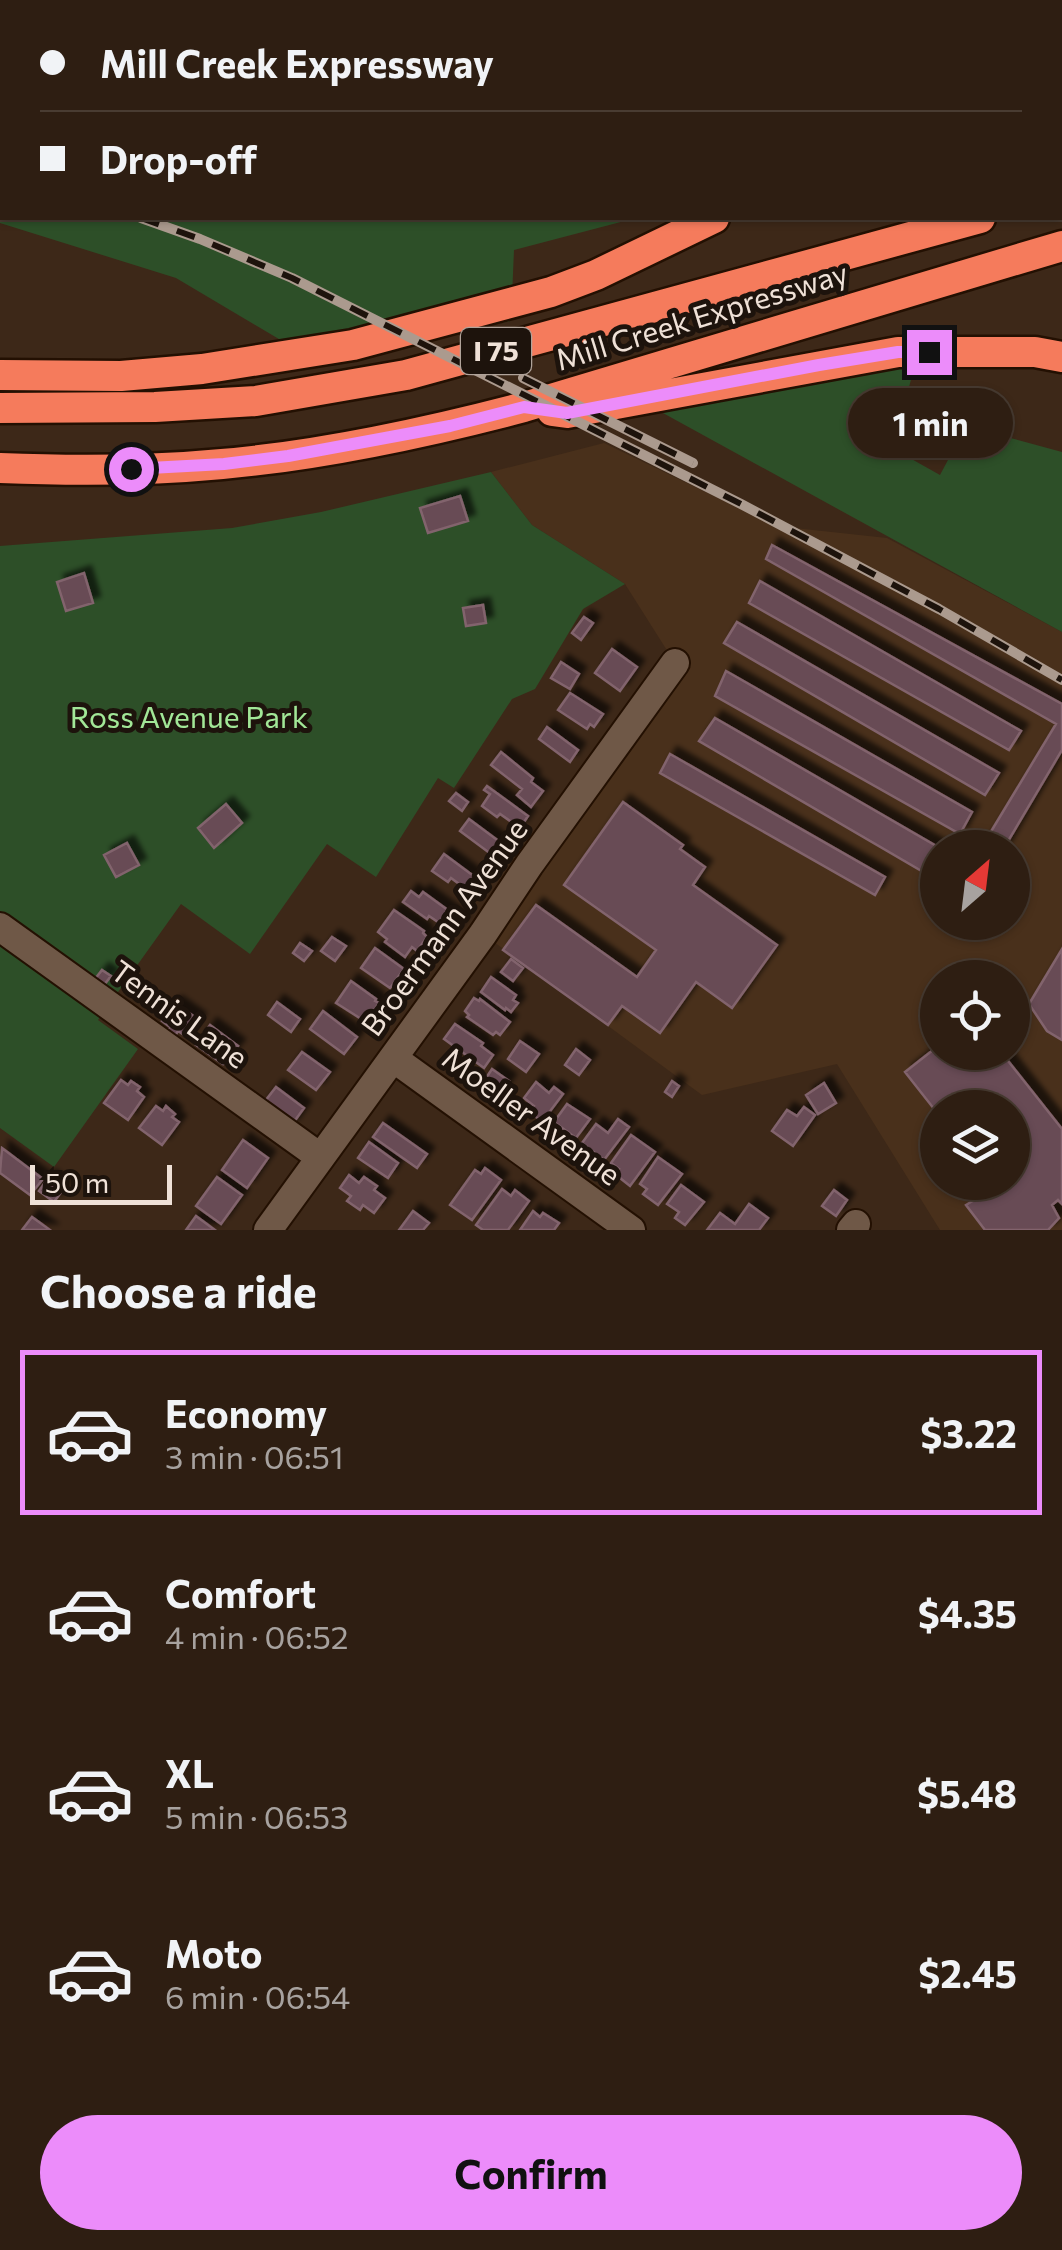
<!DOCTYPE html>
<meta charset="utf-8">
<style>
body{margin:0;font-family:Commissioner,sans-serif;background:#3a2b20;color:#f1f3f6;height:100vh;display:flex;flex-direction:column;font-size:38px;white-space:nowrap}
*{box-sizing:border-box;margin:0}
p{font-size:32px;color:#a7a29f}
.icon{flex:none;width:55px;height:55px;fill:none;stroke:currentColor;stroke-width:2;stroke-linecap:round;stroke-linejoin:round}
.map{position:relative;height:1230px;overflow:hidden}
.side{display:flex;flex-direction:column;background:#2e1e12;flex:1}
.side>*{flex:none}
.guide{position:absolute;left:0px;top:0px;width:1062px;height:220px;box-shadow:0 2px 8px #0004,0 0 0 2px #493c32;display:grid;align-content:center;height:220px;padding:0 40px;background:#2e1e12}
.needle{width:65px;rotate:28deg}
.fabs{position:absolute;left:920px;top:830px;display:grid;gap:20px}
.fabs a{display:grid;place-items:center;width:110px;height:110px;border-radius:50%;background:#2e1e12;box-shadow:0 2px 8px #0004,0 0 0 2px #493c32;font-size:50px}
.scale{position:absolute;left:30px;bottom:25px;width:142px;box-sizing:border-box;padding-left:10px;border:5px solid #efe1d7;border-top:0;font-size:28px;line-height:35px;white-space:nowrap;color:#efe1d7;-webkit-text-stroke:8px #1d130c;paint-order:stroke}
.end{position:absolute;width:45px;height:45px;margin:-22px;border:12px solid #ec8cfa;background:#111;box-shadow:0 0 0 5px #111}
.from{border-radius:50%}
.bubble{position:absolute;height:70px;border-radius:35px;background:#2e1e12;box-shadow:0 2px 8px #0004,0 0 0 2px #493c32;font-size:32px;font-weight:700;line-height:70px;text-align:center}
.guide b{display:flex;align-items:center;gap:35px;height:95px;font-size:38px}
.guide b+b{border-top:2px solid #493c32}
.guide i{width:25px;height:25px;background:#f1f3f6}
ul{padding:0;list-style:none}
li{display:flex;align-items:center;gap:30px;height:165px;margin:0 20px 15px;padding:0 20px;border:5px solid transparent;border-radius:0px}
li div{flex:1}
li b{display:block;font-size:38px}
li em{font-style:normal;font-weight:700}
li.current{border-color:#ec8cfa}
li>.icon{width:90px;height:90px;stroke-width:1.5}
h2{padding:0 40px;font-size:45px;line-height:120px}
.button{display:flex;gap:20px;margin-top:auto;padding:20px 40px}
.button a{flex:1;height:115px;border-radius:60px;background:#ec8cfa;color:#111;font-size:40px;font-weight:700;line-height:115px;text-align:center}
.map>svg:first-child{display:block}
.built{fill:#49301b;fill-rule:evenodd}
.green{fill:#2d4f28}
.building{fill:#684b55;stroke:#82646d;stroke-width:2.5;filter:url(#shadow)}
.lines{fill:none;stroke-linecap:round;stroke-linejoin:round}
.minor-casing{stroke:#231002;stroke-width:32}
.highway-casing{stroke:#231002;stroke-width:35}
.minor{stroke:#6f5847;stroke-width:28}
.highway{stroke:#f57b5c;stroke-width:30}
.rail-casing{stroke:#ab9a8e;stroke-width:10}
.rail{stroke:#1d130c;stroke-width:6;stroke-dasharray:19;stroke-linecap:butt}
.route{stroke:#ec8cfa;stroke-width:12}
.labels{text-anchor:middle;stroke-width:10;stroke-linejoin:round;paint-order:stroke}
.shield{fill:#1d130c;stroke:#b0a39a;stroke-width:2.5}
.shield-label{font-size:28px;font-weight:bold;fill:#efe1d7}
.street-label{font-size:30px;fill:#efe1d7;stroke:#1d130c}
.park-label{font-size:30px;fill:#a2e797;stroke:#1d130c}
</style>
<div class="map">
<svg width="1062" height="1230" viewBox="0 0 1062 1230">
<defs>
<filter id="shadow"><feDropShadow dx="7" dy="-7" stdDeviation="2.5" flood-color="#0009"/></filter>
</defs>
<rect width="100%" height="100%" fill="#3d2818"/>
<path class="built" d="M604,443L776,526L887,538L1062,632V1230H940L837,1064L702,1095L483,934L675,663L625,584L532,525L491,472ZM938,848H1012V922H938ZM938,978H1012V1052H938ZM938,1108H1012V1182H938Z"/>
<path class="green" d="M418,0H762L766,2H417Z
M0,94L2,95V218H636L514,250L511,321L316,361L176,278L0,223Z
M914,369L892,448L940,475L966,426L1062,452V632L652,407L812,370Z
M491,472L532,525L625,584L583,609L535,689L512,699L454,788L438,778L376,877L327,844L250,954L181,904L98,1020L138,1049L54,1167L0,1128V546L232,528L321,512Z"/>
<path class="building" d="M0,0H220V2H2V60L0,59Z
M460,496L468,521L428,533L420,508Z
M772,545L1062,704V750L1004,848H981L1056,724L766,559Z
M84,573L93,603L66,611L57,582Z
M760,581L1021,731L1009,750L749,603Z
M483,605L486,623L466,626L463,608Z
M584,617L593,623L581,640L572,633Z
M737,622L999,773L985,795L724,643Z
M612,649L637,667L620,691L595,673Z
M561,662L579,674L570,689L551,678Z
M726,671L972,812L960,834L715,696Z
M570,693L603,714L594,727L590,724L587,729L558,710Z
M715,718L938,847L925,873L699,741Z
M547,727L578,750L570,762L539,739Z
M501,752L533,778L531,782L543,791L531,807L517,795L522,789L491,765Z
M670,754L885,877L875,895L660,773Z
M487,786L528,816L520,828L500,814L497,817L482,806L490,794L484,790Z
M456,793L468,802L462,811L449,801Z
M623,802L683,845L680,849L705,867L693,885L777,945L732,1008L696,982L660,1033L622,1006L608,1025L503,950L536,905L637,977L656,950L564,885Z
M226,804L242,823L214,848L198,828Z
M469,819L504,845L495,857L460,831Z
M127,843L139,865L116,877L104,855Z
M444,854L479,880L470,892L451,878L448,882L432,871Z
M411,891L419,897L423,892L463,921L454,933L429,916L427,919L403,902Z
M394,910L424,931L423,933L427,937L417,951L412,947L405,957L385,942L387,939L378,932Z
M332,937L346,946L335,961L321,951Z
M300,943L312,951L304,961L293,953Z
M375,948L404,969L390,988L361,968Z
M1062,949V1040L1047,1031L1029,1004Z
M511,959L523,968L513,981L501,972Z
M102,970L111,976L104,985L95,979Z
M491,977L516,995L513,1000L518,1003L511,1012L506,1008L505,1010L481,992Z
M351,981L376,999L375,1001L379,1003L366,1022L336,1003Z
M474,998L479,1001L480,999L510,1022L500,1035L496,1032L493,1035L467,1017L469,1015L465,1011Z
M277,1002L300,1019L291,1032L268,1015Z
M175,1003L199,1020L187,1037L178,1031L175,1036L167,1030L170,1027L162,1021Z
M323,1011L357,1037L344,1054L310,1029Z
M455,1024L483,1043L481,1046L493,1055L484,1068L444,1039Z
M210,1025L238,1046L223,1064L196,1045Z
M520,1041L539,1054L526,1072L508,1059Z
M938,1046V1052H1001L1062,1129V1204L1058,1200L1052,1205L1059,1218L1048,1230H985L966,1205L995,1187L992,1182H1012V1108H938V1114L905,1072Z
M576,1049L590,1060L579,1075L565,1065Z
M302,1052L330,1072L316,1090L288,1070Z
M492,1069L509,1081L494,1102L478,1090Z
M121,1080L128,1085L131,1081L140,1087L137,1091L144,1097L128,1120L104,1103Z
M672,1081L679,1086L672,1097L665,1092Z
M536,1082L549,1093L554,1087L563,1094L542,1122L530,1112L534,1106L524,1098Z
M824,1083L836,1103L818,1114L806,1095Z
M276,1087L304,1108L291,1126L262,1105Z
M567,1104L590,1119L576,1138L554,1122Z
M156,1106L163,1111L166,1106L175,1114L172,1117L179,1122L162,1145L139,1128Z
M804,1107L815,1115L793,1146L772,1131L787,1110L797,1116Z
M618,1119L629,1127L604,1160L582,1143L596,1124L608,1133Z
M383,1123L427,1154L417,1168L373,1137Z
M631,1135L655,1152L630,1186L615,1174L619,1169L611,1163Z
M243,1140L268,1158L247,1188L222,1170Z
M369,1142L398,1163L388,1178L358,1158Z
M2,1148L43,1179L30,1195L0,1173Z
M658,1157L682,1174L658,1205L643,1194L647,1189L640,1184Z
M485,1168L501,1180L472,1220L450,1205L475,1170L481,1174Z
M349,1175L359,1183L364,1177L377,1186L374,1190L385,1198L374,1213L363,1205L360,1210L347,1201L351,1196L340,1188Z
M49,1177L64,1188L54,1202L39,1191Z
M217,1177L242,1195L221,1224L196,1206Z
M681,1185L704,1202L685,1225L675,1218L679,1212L667,1204Z
M502,1189L511,1196L515,1190L529,1201L508,1230H483L476,1225Z
M834,1190L847,1200L836,1216L822,1206Z
M749,1204L768,1218L759,1230H707L720,1213L735,1224Z
M413,1211L429,1223L423,1230H399Z
M533,1211L540,1217L543,1213L559,1223L554,1230H520Z
M196,1216L215,1230H186Z
M32,1217L50,1230H22Z"/>
<g class="lines">
<defs>
<path id="minor" d="M0,927L320,1157
M393,1058L631,1230
M268,1230L483,934L529,865L675,663
M851,1230L856,1224"/>
<path id="highway" d="M1060,50L1062,49
M1060,196H1062
M0,375L121,376L202,369L353,345L551,292L596,275L714,218
M0,408L155,407L256,401L406,375L980,218
M552,411L567,413L898,352H1035L1062,357
M0,468C74,471 148,471 222,464C324,455 425,433 524,407L1062,246"/>
</defs>
<use href="#minor" class="minor-casing"/>
<use href="#highway" class="highway-casing"/>
<use href="#minor" class="minor"/>
<use href="#highway" class="highway"/>
<defs>
<path id="rail" d="M0,161L2,162
M0,177L2,178
M141,218L200,239L292,278L741,504L939,609L1062,680
M523,378L693,463"/>
</defs>
<use href="#rail" class="rail-casing"/>
<use href="#rail" class="rail"/>
</g>
<g class="lines">
<path class="route" d="M131,469L224,464L288,456L450,426L524,407L567,413L819,365L898,352H929"/>
</g>
<g class="labels">
<rect class="shield" x="461" y="328" width="70" height="46" rx="8"/>
<g class="shield-label">
<text x="496" y="361">I 75</text>
</g>
<g class="street-label">
<text transform="translate(702 317) rotate(-17)" y="10">Mill Creek Expressway</text>
<text transform="translate(445 928) rotate(-54)" y="10">Broermann Avenue</text>
<text transform="translate(179 1015) rotate(36)" y="10">Tennis Lane</text>
<text transform="translate(531 1117) rotate(36)" y="10">Moeller Avenue</text>
</g>
<g class="park-label">
<text x="189" y="728">Ross Avenue Park</text>
</g>
</g>
</svg>
<div class="fabs">
<a><svg class="needle" viewBox="-14 -14 28 28"><path d="M0-13l5 13h-10z" fill="#e53935"/><path d="M0 13l5-13h-10z" fill="#a7a29f"/></svg></a>
<a><svg class="icon" aria-label="locate" viewBox="0 0 24 24"><circle cx="12" cy="12" r="6"/><path d="M12 2v4M12 18v4M2 12h4M18 12h4"/></svg></a>
<a><svg class="icon" aria-label="layers" viewBox="0 0 24 24"><path d="M12 4l9 5-9 5-9-5zM3 14l9 5 9-5"/></svg></a>
</div>
<div class="scale">50 m</div>
<i class="end from" style="left:131px;top:469px"></i>
<i class="end" style="left:929px;top:352px"></i>
<div class="bubble" style="left:848px;top:388px;width:165px">1 min</div>
<div class="guide">
<b><i class="from"></i>Mill Creek Expressway</b>
<b><i></i>Drop-off</b>
</div>
</div>
<section class="side">
<h2>Choose a ride</h2>
<ul>
<li class="current"><svg class="icon" aria-label="car" viewBox="0 0 24 24"><path d="M5 17H2v-5l4-1 3-4h7l3 4 3 1v5h-3M9 17h6M6 11h13"/><circle cx="7" cy="17" r="2"/><circle cx="17" cy="17" r="2"/></svg><div><b>Economy</b><p>3 min · 06:51</p></div><em>$3.22</em></li>
<li><svg class="icon" aria-label="car" viewBox="0 0 24 24"><path d="M5 17H2v-5l4-1 3-4h7l3 4 3 1v5h-3M9 17h6M6 11h13"/><circle cx="7" cy="17" r="2"/><circle cx="17" cy="17" r="2"/></svg><div><b>Comfort</b><p>4 min · 06:52</p></div><em>$4.35</em></li>
<li><svg class="icon" aria-label="car" viewBox="0 0 24 24"><path d="M5 17H2v-5l4-1 3-4h7l3 4 3 1v5h-3M9 17h6M6 11h13"/><circle cx="7" cy="17" r="2"/><circle cx="17" cy="17" r="2"/></svg><div><b>XL</b><p>5 min · 06:53</p></div><em>$5.48</em></li>
<li><svg class="icon" aria-label="car" viewBox="0 0 24 24"><path d="M5 17H2v-5l4-1 3-4h7l3 4 3 1v5h-3M9 17h6M6 11h13"/><circle cx="7" cy="17" r="2"/><circle cx="17" cy="17" r="2"/></svg><div><b>Moto</b><p>6 min · 06:54</p></div><em>$2.45</em></li>
</ul>
<div class="button"><a>Confirm</a></div>
</section>
